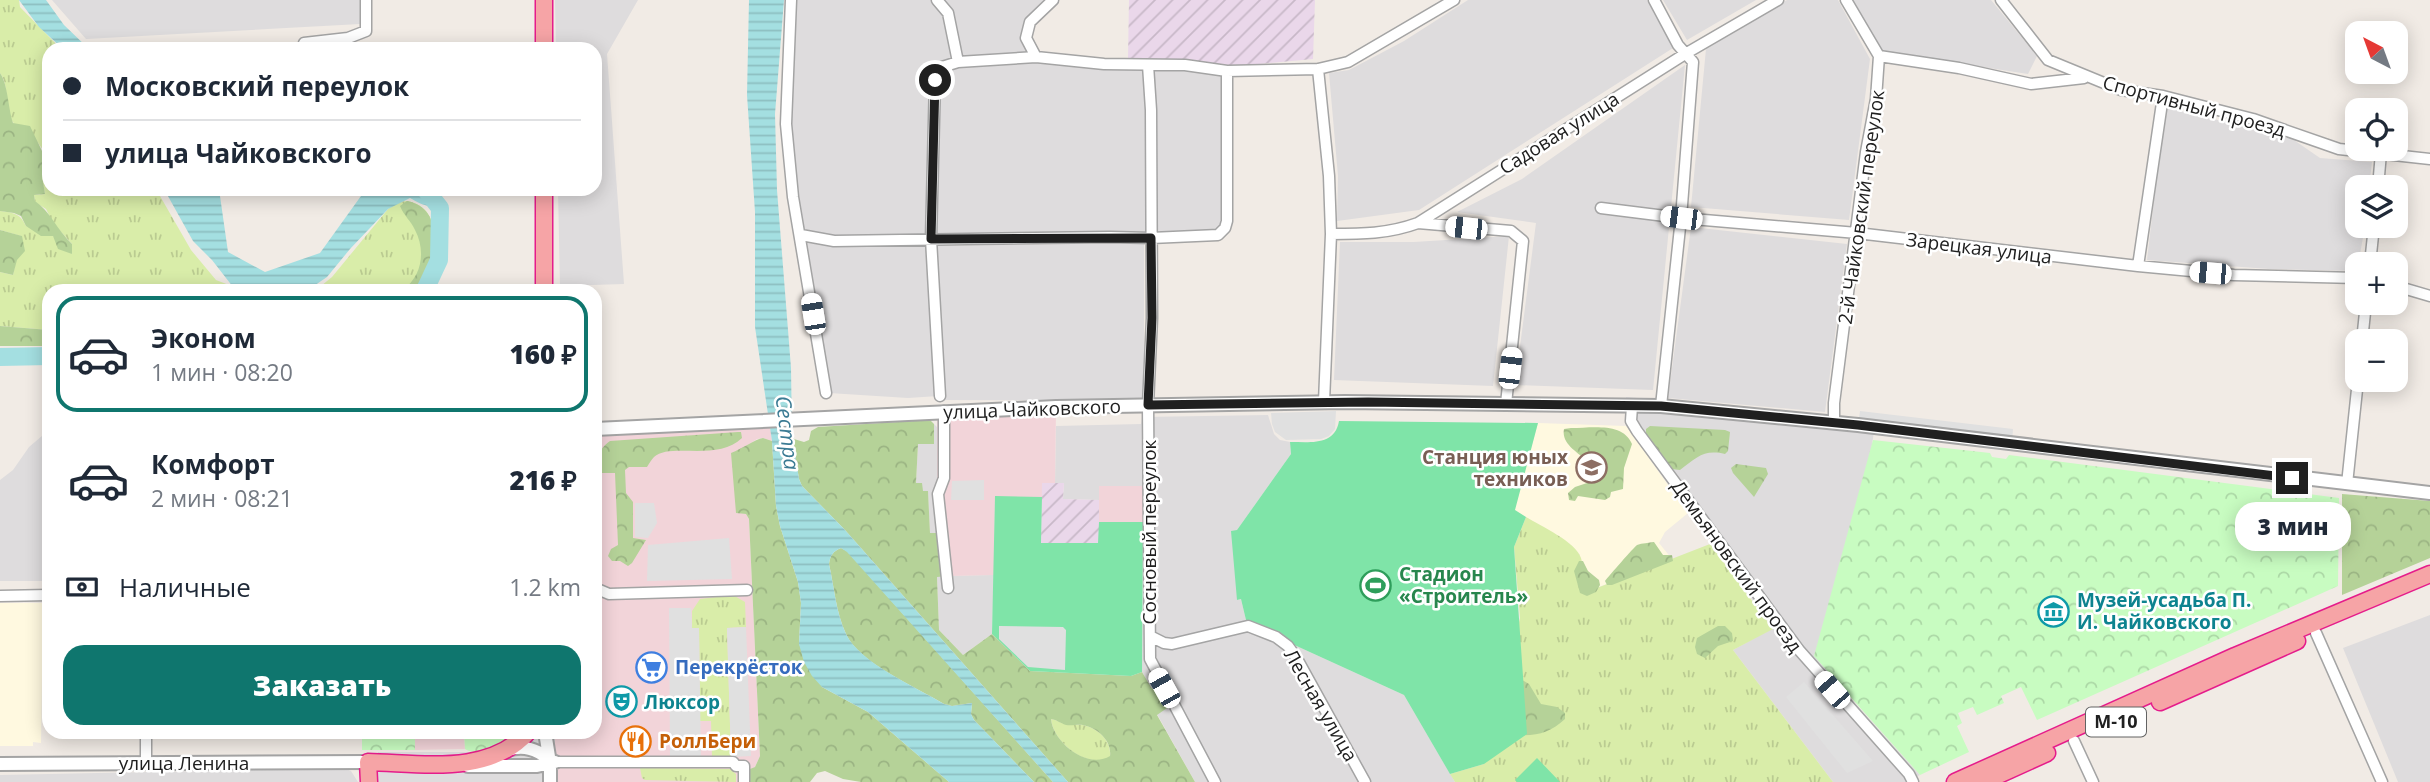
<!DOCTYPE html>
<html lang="ru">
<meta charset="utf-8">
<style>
body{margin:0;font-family:"Open Sans",sans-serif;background:#f2f2f3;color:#1f2937;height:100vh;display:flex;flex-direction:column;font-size:26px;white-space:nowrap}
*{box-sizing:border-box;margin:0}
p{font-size:23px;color:#747a83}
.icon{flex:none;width:38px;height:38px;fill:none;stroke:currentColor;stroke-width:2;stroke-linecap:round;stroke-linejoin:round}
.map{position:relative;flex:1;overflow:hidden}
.panel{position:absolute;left:42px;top:284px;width:560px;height:455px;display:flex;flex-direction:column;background:#fff;border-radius:21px;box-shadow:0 4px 18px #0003}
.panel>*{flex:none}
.guide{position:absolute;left:42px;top:42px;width:560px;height:154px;border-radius:21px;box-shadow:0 4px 18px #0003;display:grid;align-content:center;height:154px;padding:0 21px;background:#fff}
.needle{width:46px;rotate:319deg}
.tools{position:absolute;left:2345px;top:21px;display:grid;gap:14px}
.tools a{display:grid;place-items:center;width:63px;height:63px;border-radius:14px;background:#fff;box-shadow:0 4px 18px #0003;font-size:35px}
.end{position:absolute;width:32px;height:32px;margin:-16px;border:9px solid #202020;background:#fff;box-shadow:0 0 0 4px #fff}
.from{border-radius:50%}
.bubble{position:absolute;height:49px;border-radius:21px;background:#fff;box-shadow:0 4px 18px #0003;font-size:23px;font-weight:800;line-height:49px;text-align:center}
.car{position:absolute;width:21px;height:42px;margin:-21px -10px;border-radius:9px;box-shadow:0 0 5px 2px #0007;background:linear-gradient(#fff 24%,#345 0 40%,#fff 0 76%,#345 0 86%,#fff 0)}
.guide b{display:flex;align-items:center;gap:24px;height:66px;font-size:26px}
.guide b+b{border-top:2px solid #e0e1e3}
.guide i{width:18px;height:18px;background:#1f2937}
ul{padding:12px 0 0;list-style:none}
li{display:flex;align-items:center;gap:21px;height:116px;margin:0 14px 10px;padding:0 7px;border:4px solid transparent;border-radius:21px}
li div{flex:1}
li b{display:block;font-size:26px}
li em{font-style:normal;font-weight:800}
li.on{border-color:#0f766e}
li>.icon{width:63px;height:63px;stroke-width:1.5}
.pay{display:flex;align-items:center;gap:18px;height:77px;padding:0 21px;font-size:26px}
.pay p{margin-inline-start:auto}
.cta{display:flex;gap:14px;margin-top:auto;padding:14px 21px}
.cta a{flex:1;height:80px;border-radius:21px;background:#0f766e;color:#fff;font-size:28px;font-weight:800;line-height:80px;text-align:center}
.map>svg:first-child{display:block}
.residential{fill:#dedcdd}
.commercial{fill:#f2d4d9}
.industrial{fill:url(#industrial-furrows)}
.education{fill:#fff9e0}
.grass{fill:url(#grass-tufts)}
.forest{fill:url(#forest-crowns);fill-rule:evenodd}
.park{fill:url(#park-crowns)}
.pitch{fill:#7fe4a8}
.parking{fill:#e0e0e0}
.water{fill:url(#water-rules)}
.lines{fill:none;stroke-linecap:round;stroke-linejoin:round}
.river{stroke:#a4dfe1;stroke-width:18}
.minor-casing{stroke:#a4a4a4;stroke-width:13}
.tertiary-casing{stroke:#a4a4a4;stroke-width:16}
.trunk-casing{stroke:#e51c8b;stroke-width:19}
.minor{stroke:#fff;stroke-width:10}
.tertiary{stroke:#fff;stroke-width:12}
.trunk{stroke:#f6a4a6;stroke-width:16}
.route{stroke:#202020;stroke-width:9}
.labels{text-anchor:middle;stroke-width:5;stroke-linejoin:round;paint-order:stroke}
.shield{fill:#fff;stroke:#636363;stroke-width:2}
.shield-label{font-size:18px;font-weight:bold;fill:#202020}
.street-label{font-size:19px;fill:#202020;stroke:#fff}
.education-label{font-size:19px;font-weight:bold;fill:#785e54;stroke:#fff;text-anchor:end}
.leisure-label{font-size:19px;font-weight:bold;fill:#27864d;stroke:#fff;text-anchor:start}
.culture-label{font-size:19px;font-weight:bold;fill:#0d838f;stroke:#fff;text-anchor:start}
.shop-label{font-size:19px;font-weight:bold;fill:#366cbe;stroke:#fff;text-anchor:start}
.food-label{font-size:19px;font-weight:bold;fill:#c56008;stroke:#fff;text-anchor:start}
.water-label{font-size:21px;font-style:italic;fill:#3b7b94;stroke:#fff}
</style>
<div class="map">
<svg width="2430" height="782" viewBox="0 0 2430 782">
<defs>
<pattern id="industrial-furrows" width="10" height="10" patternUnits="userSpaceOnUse" patternTransform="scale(1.75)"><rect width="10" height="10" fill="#ead7ea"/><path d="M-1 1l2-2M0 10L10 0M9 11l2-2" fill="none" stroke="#c8b8c8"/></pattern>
<pattern id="grass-tufts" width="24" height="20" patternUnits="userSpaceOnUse" patternTransform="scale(1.75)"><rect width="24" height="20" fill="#d9eda9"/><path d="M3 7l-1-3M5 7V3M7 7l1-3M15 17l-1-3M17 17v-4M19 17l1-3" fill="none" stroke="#bacb91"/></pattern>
<pattern id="forest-crowns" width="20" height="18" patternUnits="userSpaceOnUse" patternTransform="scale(1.75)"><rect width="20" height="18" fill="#b5d298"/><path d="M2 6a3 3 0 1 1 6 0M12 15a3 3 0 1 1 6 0" fill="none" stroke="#9bb483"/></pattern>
<pattern id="park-crowns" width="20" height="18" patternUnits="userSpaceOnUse" patternTransform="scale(1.75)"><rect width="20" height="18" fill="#c8fcc1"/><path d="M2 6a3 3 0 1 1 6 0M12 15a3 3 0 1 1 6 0" fill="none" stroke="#acd8a6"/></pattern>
<pattern id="water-rules" width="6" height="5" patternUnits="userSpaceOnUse" patternTransform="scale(1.75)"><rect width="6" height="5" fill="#a4dfe1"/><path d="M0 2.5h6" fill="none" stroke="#8dbfc1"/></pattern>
</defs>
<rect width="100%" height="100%" fill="#f1ebe5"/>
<path class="residential" d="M52,0H360V24L86,39Z
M555,0H638L607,54L624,284L560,286L558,189H595V49H556Z
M793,0H935L947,14L957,61L934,79L930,238L835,240L802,234L796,198L789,125Z
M941,0H1051L1028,22L1033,54L961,59Z
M1468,0H1647L1673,48L1419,210L1337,221L1338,176L1329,73L1349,70L1404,41Z
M1663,0H1756L1687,40Z
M1787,0H1838L1870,59L1849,220L1691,207L1706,49Z
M1850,0H1991L2037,56L2028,74L1879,51Z
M996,60L1146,66L1150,237L932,238L938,80L944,69Z
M1685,65L1653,390L1515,385L1536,223L1457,212L1522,179Z
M1150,67L1225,73L1226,221L1217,234L1152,236Z
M2165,107L2291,138L2320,158L2372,162L2369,187H2357V226H2365L2357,271L2269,269L2147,260Z
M1691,227L1847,244L1825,412L1668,398Z
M1509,236L1493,386L1334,380L1340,242H1414Z
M804,238L930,240L938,396L908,398L829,393Z
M1144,243V401L943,400L937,246Z
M1626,397L1876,419L1835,681L1920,775L1905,782H1833L1733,650L1773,628L1626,426Z
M1268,415L1274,434L1280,440L1290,442L1291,454L1237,530V600L1241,599L1246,620L1282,634L1290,643L1404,695L1455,782H1195L1157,714L1170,706L1159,685L1152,689L1142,672L1143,486H1099V500L1063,499L1064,483H1055L1056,426L1141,424L1142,417Z
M934,424L937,427L938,533H930L928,492L923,491L916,483L918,444H933Z
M49,430V581H0V480L13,470L29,447Z
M994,575L992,634L963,655L939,630L937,576Z
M2430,615V782H2398L2343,648Z
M518,732H555V782H378V752H483Z
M343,768L351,771L358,782H0V775Z"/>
<path class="commercial" d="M1056,409L1055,483H1042V497H995L994,575L947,576L937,487V414Z
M770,423L772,441L763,438L757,439L744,448L736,512L746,514L749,519L760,756L755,767L750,770V782H555V732H595V436Z
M1099,486H1143V522H1099Z
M415,732H464L465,749L415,750Z"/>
<path class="industrial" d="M1129,0H1315L1313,59L1228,67L1187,61L1128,59Z
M1042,483H1064L1063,499L1099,500V543H1041Z"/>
<path class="education" d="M1538,423L1626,426L1688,513L1665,532L1659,543L1672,559L1583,593L1570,544L1514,510Z
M0,603H43L41,743L33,742V746H0Z"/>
<path class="grass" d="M0,0H19L20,7L61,49H49V154C41,150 40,144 34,138C28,132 17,129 12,121C4,106 10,87 0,73Z
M41,175H49V189H156L191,250L216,280L242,290H49V330L0,326V272L13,275L21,236L0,230V211C14,213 20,213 26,226L53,236L72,254V244L53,223L46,209L35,202L34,195L45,194Z
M407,201C450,209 431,264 417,290H316L332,277L388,209L397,202Z
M1526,517C1541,526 1576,542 1581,558C1585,569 1583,582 1584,593L1710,544L1773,629L1733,650L1833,782H1455L1450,774L1484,764L1520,618L1514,547Z
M733,595L745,602L746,627L727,628L731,757H712L711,721H700L699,628H692V611L700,599Z
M1051,719C1057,720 1060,723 1066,724C1072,726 1078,724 1083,725C1098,728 1112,741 1110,757C1087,770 1053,742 1051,719Z
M640,768L730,769L736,774V782L645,780L642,778Z"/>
<path class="forest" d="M0,73C8,84 8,108 13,123L30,126L42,151L49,154V175L42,176L45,194L34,195L35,201C50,211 57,230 72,244V254L58,249L53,236H41L26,226L21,216L14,213L0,211Z
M407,201C449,209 433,265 417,290H403C422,276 426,251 415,230C411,221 404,216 400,206Z
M0,230L22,236L25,251L17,260L13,275L0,272Z
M0,326L49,330V346H0Z
M930,420L934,424V444H918L916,483H922L923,491H928L930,533H942L947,576L937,577L939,630L963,655L992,634L1030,671L1131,676L1142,672L1152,689L1159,685L1170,706L1157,715L1195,782H1068L845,530L802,486L799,479L792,435L794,439L804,442L809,440L811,431L818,427ZM1051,719C1057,720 1060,723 1066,725C1072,726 1078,724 1083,725C1098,728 1112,741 1110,756C1087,770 1053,742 1051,719Z
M1650,426L1725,430L1730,432L1728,451L1725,454C1704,449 1697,457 1680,470L1671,469L1646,435V429Z
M1571,428C1592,428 1623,422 1632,444L1624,468L1623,489L1611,492L1610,497L1605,500L1578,496L1575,501L1569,500L1568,493L1575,487L1587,483L1588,462C1578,452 1561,444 1564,429Z
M738,432H741L742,438C718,462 670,442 654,457C651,460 649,464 647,467H629L625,470L626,493L633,502V538L646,540L632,563L628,566L620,561H612L608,556L611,549L618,545L615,473H597C592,461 601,447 610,441Z
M763,438L772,441L776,506L780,526L798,582L801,603L799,644L822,687L868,712L949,782H861L843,779L825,771L817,773L810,782H750V769L755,767L760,756L749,519L746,514L736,513L731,453C742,449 755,439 763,438Z
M1736,464L1766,468L1768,474L1754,497L1733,473L1731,468Z
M2342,494L2430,501V558L2342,595Z
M1654,542L1663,555H1672L1673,561L1612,585H1607L1605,581C1609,576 1634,547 1637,545C1642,543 1649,543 1654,542Z
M841,548L847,551L1053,782H1034L974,720L971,714L972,703L952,706L944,704C916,687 859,663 846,634C836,613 834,586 829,564C830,556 833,551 841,548Z
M1579,561H1583L1588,571L1599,580L1600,585L1596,592L1587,596L1580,593L1574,571Z
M1718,626H1725L1732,633L1733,641L1718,646L1705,658L1697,654L1695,647L1697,638Z
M1519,678L1529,684L1541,704L1557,707L1565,713V719C1551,732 1538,736 1519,735Z"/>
<path class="park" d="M1873,440L1990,453L1992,457L2006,459L2009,455L2339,498L2338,586L2037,720L2021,687L2001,696L2004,703L1977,715L1973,707L1958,713L1962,723L1957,726L1969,752L1920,775L1814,656Z
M362,732H415V750H362Z
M464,732H518C507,743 481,759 465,749Z"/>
<path class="pitch" d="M1339,421L1538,423L1515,510L1526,517L1514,547L1527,734L1484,764L1450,774L1404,695L1290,643L1282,634L1246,620L1241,599L1237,600L1231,531L1237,530L1291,454L1290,442C1310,442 1335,446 1339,421Z
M995,496L1042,497L1041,543H1098L1099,522H1143L1142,672L1131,676L1030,671L992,634Z
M1537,758L1560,782H1517L1515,780Z"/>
<path class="parking" d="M1336,411L1335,429L1329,436L1321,439L1286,440L1275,432L1272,424L1271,413Z
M1860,411L2013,429L2012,443L1858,425Z
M984,480V500H951L952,481Z
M635,503H654L657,523L648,538L635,537Z
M729,538L732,579L647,581L648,545Z
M669,608H691L692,628H699L701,761L670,760Z
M999,626L1063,627L1066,630L1065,670L1028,667L999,639Z
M746,627L751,756L731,757L727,628Z
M1804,682L1873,761L1847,773L1786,697Z"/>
<path class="water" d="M19,0H46L64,25L89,49H63L39,27Z
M749,0H784L775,114L777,190L791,368L792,435L799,479L802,486L845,530L1068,782H1053L847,552L841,548C833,551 830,556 829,564C834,586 836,613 846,634C860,663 916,687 944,704L952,706L972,703L971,714L974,720L1034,782H949L868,712L822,687L812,676L804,662L799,644L801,603L798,582L780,526L776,506L772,441L755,327V212L747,95Z
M164,189H219L228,252L265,272L320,253L366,189H439L441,196C434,213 421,204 410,198L388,209L350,249L327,277L308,290H243L233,287L212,260L193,241Z"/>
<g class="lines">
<path class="river" d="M425,189L440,208L439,260L425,290
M0,357L49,356"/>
<defs>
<path id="minor" d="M791,0L786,124L793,197L826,393
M937,0L948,13L958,62
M1654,0L1678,45L1693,62L1681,218L1661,406
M2001,0L2048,60L2121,90L2163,96L2253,119L2339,149L2430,159
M304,43L348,38L366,31V0
M1879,56L1959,68L2031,84L2084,78
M1036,57L1026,38L1030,22L1053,0
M1148,65L1151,110L1152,318L1148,405L1150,659L1215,782
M1318,69L1329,176L1331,234L1324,402
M2378,187L2381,153
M1601,208L1681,218L1857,233L2138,266L2234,275L2357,278
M1418,223L1511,231L1523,241L1506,404
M1331,234C1361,234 1388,234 1418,223L1685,54L1778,0
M801,235L834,241L1110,237L1151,238L1218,235L1225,228L1227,221V71
M2370,264L2374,226
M2138,266L2163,96
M2396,286L2430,296
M2362,341L2366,303
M940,396L931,239L935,80L942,67L958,62L1036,57L1104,64L1185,65L1227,71L1318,69L1348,62L1454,0
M1632,406L1631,421L1637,431L1799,650L1909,774L1913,782
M944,411V478L938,494L948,588
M1834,422V403L1866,152L1876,99L1879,56L1846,0
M2347,484L2358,380
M595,588L609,594L747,590
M0,596L49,595
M2316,633L2382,782
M1150,636L1164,643L1172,644L1248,626L1276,637L1288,646L1296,657L1365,782
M146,732V763
M2074,741L2093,782
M555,762H733L736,766H744V782"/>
<path id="tertiary" d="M595,429L1056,407L1345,402L1661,406L1858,425L2430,493
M545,732L550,763V782
M507,750C524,745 536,749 549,759
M0,764L368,762
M468,766H537L555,762"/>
<path id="trunk" d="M544,49V0
M544,290V189
M2160,702L2297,641
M369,782L368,762C421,763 489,776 528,732
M1955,782L2235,656L2430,574
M1983,782L2047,753"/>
</defs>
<use href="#minor" class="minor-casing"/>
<use href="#tertiary" class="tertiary-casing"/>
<use href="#trunk" class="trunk-casing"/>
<use href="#minor" class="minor"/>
<use href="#tertiary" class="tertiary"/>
<use href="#trunk" class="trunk"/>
</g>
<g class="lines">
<path class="route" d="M935,80L931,239L1151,238L1152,318L1148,405L1368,402L1661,406L1858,425L2292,478"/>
</g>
<defs>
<symbol id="school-ring" viewBox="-11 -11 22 22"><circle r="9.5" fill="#fff" stroke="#8d6e63" stroke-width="1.5"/><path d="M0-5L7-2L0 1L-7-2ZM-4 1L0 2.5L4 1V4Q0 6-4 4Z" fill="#8d6e63"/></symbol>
<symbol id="stadium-ring" viewBox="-11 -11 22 22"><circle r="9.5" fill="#fff" stroke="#2e9e5b" stroke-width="1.5"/><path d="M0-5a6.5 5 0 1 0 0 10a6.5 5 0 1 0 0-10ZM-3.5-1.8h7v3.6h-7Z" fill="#2e9e5b"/></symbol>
<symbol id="museum-ring" viewBox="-11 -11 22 22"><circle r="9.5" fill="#fff" stroke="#0f9aa8" stroke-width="1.5"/><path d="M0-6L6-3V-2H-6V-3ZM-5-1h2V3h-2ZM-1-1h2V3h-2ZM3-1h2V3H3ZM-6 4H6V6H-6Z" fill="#0f9aa8"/></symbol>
<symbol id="supermarket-ring" viewBox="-11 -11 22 22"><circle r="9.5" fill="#fff" stroke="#3f7fe0" stroke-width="1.5"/><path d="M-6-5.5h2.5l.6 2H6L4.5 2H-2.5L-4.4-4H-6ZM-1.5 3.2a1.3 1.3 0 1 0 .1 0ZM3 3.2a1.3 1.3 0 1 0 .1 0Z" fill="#3f7fe0"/></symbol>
<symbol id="theatre-ring" viewBox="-11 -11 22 22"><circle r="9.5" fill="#fff" stroke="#0f9aa8" stroke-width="1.5"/><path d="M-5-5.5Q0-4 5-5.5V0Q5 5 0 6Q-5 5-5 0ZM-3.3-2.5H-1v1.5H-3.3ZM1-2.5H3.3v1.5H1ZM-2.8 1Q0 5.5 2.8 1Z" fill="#0f9aa8"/></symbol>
<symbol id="restaurant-ring" viewBox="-11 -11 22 22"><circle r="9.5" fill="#fff" stroke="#e8710a" stroke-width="1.5"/><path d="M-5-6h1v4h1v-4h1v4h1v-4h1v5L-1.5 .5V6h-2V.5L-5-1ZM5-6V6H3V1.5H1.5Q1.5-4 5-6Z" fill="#e8710a"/></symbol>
</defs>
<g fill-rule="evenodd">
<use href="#school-ring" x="1574" y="450" width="35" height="35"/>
<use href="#stadium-ring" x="1358" y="568" width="35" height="35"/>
<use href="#museum-ring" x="2036" y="594" width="35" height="35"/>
<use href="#supermarket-ring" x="634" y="650" width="35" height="35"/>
<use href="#theatre-ring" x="604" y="684" width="35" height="35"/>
<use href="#restaurant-ring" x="618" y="724" width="35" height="35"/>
</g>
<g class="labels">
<rect class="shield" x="2086" y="707.5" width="60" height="29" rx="5"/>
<g class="shield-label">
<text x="2116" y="728">М-10</text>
</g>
<g class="street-label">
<text transform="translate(2194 106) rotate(15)" y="7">Спортивный проезд</text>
<text transform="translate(1559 133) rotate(-32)" y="7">Садовая улица</text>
<text transform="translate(1861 207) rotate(-82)" y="7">2-й Чайковский переулок</text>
<text transform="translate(1979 248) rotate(7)" y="7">Зарецкая улица</text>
<text transform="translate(1032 409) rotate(-2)" y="7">улица Чайковского</text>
<text transform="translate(1149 532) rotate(-90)" y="7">Сосновый переулок</text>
<text transform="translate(1737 566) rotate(54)" y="7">Демьяновский проезд</text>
<text transform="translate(1321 705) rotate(60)" y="7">Лесная улица</text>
<text x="184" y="770">улица Ленина</text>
</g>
<g class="education-label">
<text x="1568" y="464">Станция юных<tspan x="1568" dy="22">техников</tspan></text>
</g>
<g class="leisure-label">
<text x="1399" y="581">Стадион<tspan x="1399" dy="22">«Строитель»</tspan></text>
</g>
<g class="culture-label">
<text x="2077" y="607">Музей-усадьба П.<tspan x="2077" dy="22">И. Чайковского</tspan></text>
<text x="644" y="709">Люксор</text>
</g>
<g class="shop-label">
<text x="675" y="674">Перекрёсток</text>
</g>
<g class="food-label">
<text x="659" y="748">РоллБери</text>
</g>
<g class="water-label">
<text transform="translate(787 433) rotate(83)" y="7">Сестра</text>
</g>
</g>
</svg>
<div class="tools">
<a><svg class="needle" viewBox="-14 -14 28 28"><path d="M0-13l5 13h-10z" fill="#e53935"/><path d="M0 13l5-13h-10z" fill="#747a83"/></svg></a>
<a><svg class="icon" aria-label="locate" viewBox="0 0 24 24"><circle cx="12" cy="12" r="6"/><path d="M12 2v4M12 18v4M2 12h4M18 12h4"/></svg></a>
<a><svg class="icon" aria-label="layers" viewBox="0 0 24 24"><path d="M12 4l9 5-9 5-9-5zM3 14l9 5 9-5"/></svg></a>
<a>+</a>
<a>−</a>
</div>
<i class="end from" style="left:935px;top:80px"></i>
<i class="end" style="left:2292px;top:478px"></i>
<div class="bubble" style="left:2235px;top:502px;width:116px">3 мин</div>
<i class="car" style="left:1681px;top:218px;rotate:277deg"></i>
<i class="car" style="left:1466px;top:228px;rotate:276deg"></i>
<i class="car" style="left:2210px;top:273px;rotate:275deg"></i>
<i class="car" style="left:813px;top:314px;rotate:351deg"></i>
<i class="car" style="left:1510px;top:368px;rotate:7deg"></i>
<i class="car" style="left:1164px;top:688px;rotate:331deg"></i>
<i class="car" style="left:1832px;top:690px;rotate:319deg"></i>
<div class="guide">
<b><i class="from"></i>Московский переулок</b>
<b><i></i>улица Чайковского</b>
</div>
<section class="panel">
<ul>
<li class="on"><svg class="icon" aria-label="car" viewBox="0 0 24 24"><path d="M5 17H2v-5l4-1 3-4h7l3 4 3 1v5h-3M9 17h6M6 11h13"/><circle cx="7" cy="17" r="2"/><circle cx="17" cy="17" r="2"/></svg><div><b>Эконом</b><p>1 мин · 08:20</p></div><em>160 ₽</em></li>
<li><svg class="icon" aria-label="car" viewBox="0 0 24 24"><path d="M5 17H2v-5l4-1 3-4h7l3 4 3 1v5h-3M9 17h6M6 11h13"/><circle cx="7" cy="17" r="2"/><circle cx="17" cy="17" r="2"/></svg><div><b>Комфорт</b><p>2 мин · 08:21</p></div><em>216 ₽</em></li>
</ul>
<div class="pay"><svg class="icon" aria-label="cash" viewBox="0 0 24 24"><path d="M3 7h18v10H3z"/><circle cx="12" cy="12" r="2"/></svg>Наличные<p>1.2 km</p></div>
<div class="cta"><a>Заказать</a></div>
</section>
</div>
